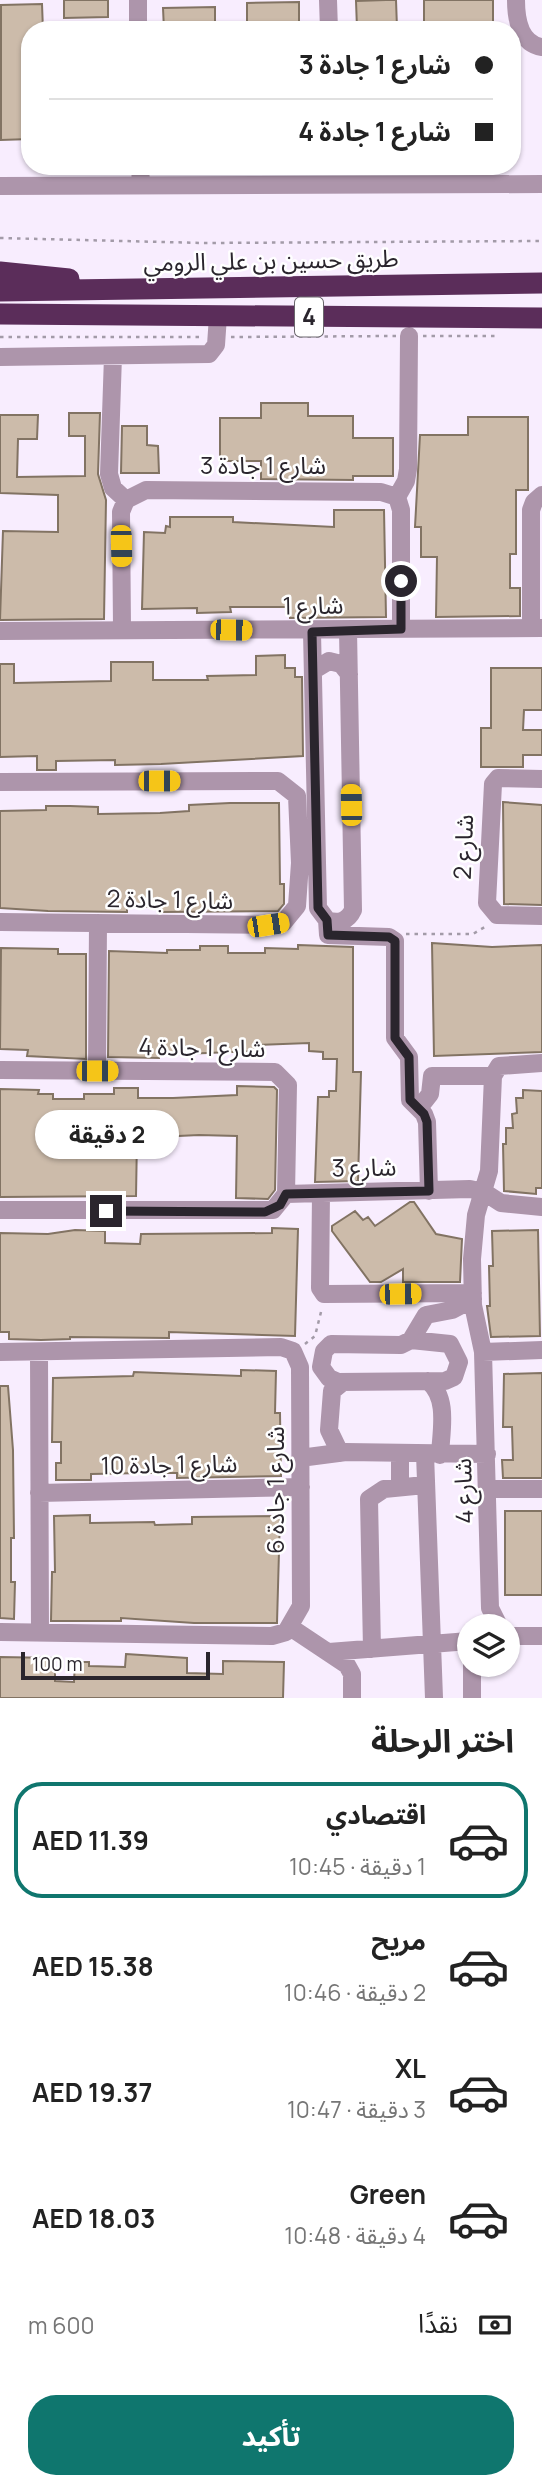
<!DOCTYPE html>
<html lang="ar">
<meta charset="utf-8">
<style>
body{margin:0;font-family:Manrope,"Noto Sans Arabic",sans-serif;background:#f6f6f6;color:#222;direction:rtl;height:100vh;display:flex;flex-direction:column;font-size:26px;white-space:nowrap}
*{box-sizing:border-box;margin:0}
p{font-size:23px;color:#767676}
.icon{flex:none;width:38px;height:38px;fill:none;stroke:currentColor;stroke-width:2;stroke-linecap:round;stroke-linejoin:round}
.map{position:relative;height:1698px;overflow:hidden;direction:ltr}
.panel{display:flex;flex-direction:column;background:#fff;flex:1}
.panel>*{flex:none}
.hud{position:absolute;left:21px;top:21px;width:500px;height:154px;border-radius:28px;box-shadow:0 2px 5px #0004;direction:rtl;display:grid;align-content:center;height:154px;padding:0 28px;background:#fff}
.controls{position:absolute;left:457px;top:1614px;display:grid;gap:14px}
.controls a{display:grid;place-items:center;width:63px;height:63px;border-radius:50%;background:#fff;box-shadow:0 2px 5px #0004;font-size:35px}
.scale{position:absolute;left:21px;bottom:18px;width:189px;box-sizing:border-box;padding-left:7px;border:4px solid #2a252d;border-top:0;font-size:19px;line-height:24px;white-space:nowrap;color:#2a252d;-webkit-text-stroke:5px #fff;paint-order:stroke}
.end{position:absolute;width:32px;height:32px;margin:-16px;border:9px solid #2a252d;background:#fff;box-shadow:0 0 0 4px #fff}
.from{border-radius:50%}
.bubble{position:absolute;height:49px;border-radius:24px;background:#fff;box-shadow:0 2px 5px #0004;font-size:23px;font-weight:700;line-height:49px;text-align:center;direction:rtl}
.car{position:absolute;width:21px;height:42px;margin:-21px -10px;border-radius:9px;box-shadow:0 0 5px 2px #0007;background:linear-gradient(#f5c518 24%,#345 0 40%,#f5c518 0 76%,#345 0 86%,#f5c518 0)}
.hud b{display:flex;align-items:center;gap:24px;height:66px;font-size:26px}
.hud b+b{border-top:2px solid #e0e0e0}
.hud i{width:18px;height:18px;background:#222}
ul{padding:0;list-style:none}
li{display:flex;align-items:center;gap:21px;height:116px;margin:0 14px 10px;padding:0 14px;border:4px solid transparent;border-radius:28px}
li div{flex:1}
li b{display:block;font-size:26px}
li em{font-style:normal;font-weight:700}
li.current{border-color:#0f766e}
li>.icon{width:63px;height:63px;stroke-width:1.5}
h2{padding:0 28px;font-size:32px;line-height:84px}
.pay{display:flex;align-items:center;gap:18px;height:77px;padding:0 28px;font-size:26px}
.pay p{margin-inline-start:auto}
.action{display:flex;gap:14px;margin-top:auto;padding:14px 28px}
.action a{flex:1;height:80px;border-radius:28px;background:#0f766e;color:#fff;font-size:28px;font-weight:700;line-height:80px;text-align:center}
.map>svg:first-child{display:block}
.building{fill:#cba;stroke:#827363;stroke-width:2}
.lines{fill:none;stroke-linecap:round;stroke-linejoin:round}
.path{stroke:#a39ba8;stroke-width:2.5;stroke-dasharray:3.5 5;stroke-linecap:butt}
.minor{stroke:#ad95ab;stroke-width:18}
.highway{stroke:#5b2d5a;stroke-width:21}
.route{stroke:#2a252d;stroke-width:9}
.labels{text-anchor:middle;stroke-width:5;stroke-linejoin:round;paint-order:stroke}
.shield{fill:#fff;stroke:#6a666c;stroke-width:2}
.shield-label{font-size:23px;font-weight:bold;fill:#2a252d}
.street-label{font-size:24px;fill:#2a252d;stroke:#fff}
</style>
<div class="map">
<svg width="542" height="1698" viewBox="0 0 542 1698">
<rect width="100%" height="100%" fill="#f8edfe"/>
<path class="building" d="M64,0H108V17L64,18Z
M386,0H396L397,28H357L356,1Z
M424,0H493V30H424Z
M299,2V30H247V3Z
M42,4L43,30H30V139L1,140V5Z
M215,7V30H164L163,8Z
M261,403H308V416H353V438H393V476H353V480L261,479V461H220V418H261Z
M69,413H100L98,474L106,500L104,619L0,620L3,531L58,532V495L0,493V415H38L37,439H18L17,477L85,476V436H69Z
M468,417H528V490H516V554H510V588H520V616L436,617L437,557H421V527H415L420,435H468Z
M122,426H147V445L158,446L159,473H121Z
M334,510H384L386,617L290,618V607H230L231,612L197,613V608L142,609L144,532L165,533L166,526L170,527V517H233V522L334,527Z
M285,655V668H295V677H302L303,756L161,764L115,765V760L56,761V770H37V756L0,757V664H14V683L111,681V662H153V680H208L207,676L256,675V656Z
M491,668H542V710H524L523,730H542V755H523V767H481V728H491Z
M503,802L542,805V905L504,904Z
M230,803H279L280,884H284V904L278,911L161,912V907H127V912L48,911L0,908V811L46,810V806H70L98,807V814L160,813L189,811V805Z
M432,943L492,947L542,945V1052L434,1056Z
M298,945L353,947V1072H361L358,1181L315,1182L318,1097H329V1091H336L337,1059H323V1052L309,1051V1043L257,1045L256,1051L159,1055V1058L108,1057L109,951L167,953V950H200V946H228V953H265V948L298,949Z
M1,948L58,949V954H86V1059L27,1056L28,1050L0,1049Z
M237,1086L274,1087L277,1090L275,1190L268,1199L236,1198L237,1136L199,1135L137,1138L136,1196L0,1197V1089L39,1090L38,1094H53V1099H84V1094H114V1088H138V1098H173L237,1095Z
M523,1090L542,1091V1188H536V1194L504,1191L503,1144H506V1128H513L512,1114L517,1113L516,1098H523Z
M410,1202H414L436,1234L462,1239L460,1282H403V1269L381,1282H370L332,1231V1226L355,1211L363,1220L368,1217L375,1226Z
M272,1228L298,1229L295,1336L169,1332V1338L70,1337V1339L41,1340L9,1339V1332H0V1233L48,1234L75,1230L105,1231V1243L140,1244L141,1234L272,1233Z
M538,1230L540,1336L491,1337L487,1306H490L489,1266H493L492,1231Z
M241,1370L276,1371L275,1413H280L281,1476L177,1478V1473H144L91,1474V1480H56V1463H61V1442H52L53,1378L133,1376L134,1372L241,1376Z
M542,1373V1478H503L502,1460H513L512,1427H503L504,1374Z
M0,1386H8L13,1450L14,1538H11V1582H15L14,1619L0,1618Z
M505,1511H542V1595H505Z
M90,1515V1523L154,1522L155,1525L192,1524V1517L280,1516L277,1623H194L121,1618V1621H51L52,1572H55L54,1516Z
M126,1654L187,1658V1673L223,1674V1661L284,1662L283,1698H0V1657L55,1658V1681L74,1682L75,1662H89V1666L125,1667Z"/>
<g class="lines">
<path class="path" d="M0,238L204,243L542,241
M423,336H497
M0,337H203
M231,337L396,336
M406,934H473L488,925
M305,1344L315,1336L322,1308"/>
<path class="minor" d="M138,0V30
M328,0L329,30
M516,0C516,18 520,44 542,47
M140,166L141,185
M0,186L542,184
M113,356L109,474L113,488L126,500
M0,357L209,354L216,345L218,316
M397,497L406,481L408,469L409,336
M122,628L121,512L126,500L146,490L381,492L397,497L401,510V629
M531,628V510L534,502L542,495
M0,631L542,628
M312,632L318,908L327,920C339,924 348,921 353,910L348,630
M314,670L329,661L341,664L349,674
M542,779L498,778L493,784L487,903L497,915L542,916
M0,782L278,781L297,796L300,863L297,906L283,923L268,925L0,922
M327,920L328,935L389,937L395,941V1038L409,1057L410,1100L424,1114L427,1122L429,1191
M0,1070L275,1072L288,1085L286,1194L273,1210H0
M97,1071L98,923
M419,1108L430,1094L432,1076H493
M286,1194L470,1189L484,1192L501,1203L542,1207
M321,1194L320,1288L324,1294L473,1293
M411,1340L450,1344L459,1362L454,1377L445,1381L338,1382L329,1378L321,1367L324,1351L331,1344L401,1345Z
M411,1340L426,1315L452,1310L473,1299
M0,1352L281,1347L293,1351L300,1367L301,1606L286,1632L272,1636L0,1632
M39,1352L40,1631
M483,1352L542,1350
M428,1381C449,1398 441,1431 440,1455
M340,1453L329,1430L332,1391L343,1382
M400,1453V1487
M425,1454L434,1698
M300,1458L346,1452L487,1454
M489,1489H542
M39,1493L301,1487
M499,1626L490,1608L483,1352L473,1305L472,1259L476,1215L489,1171L493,1076L499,1066L542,1063
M290,1627L347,1665L352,1674V1698
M508,1636H542
M372,1649L369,1499L384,1489L425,1485
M329,1652L469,1641
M472,1698V1664"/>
<path class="highway" d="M0,272L69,279
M0,291L542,283
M0,314L542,318"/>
</g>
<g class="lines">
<path class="route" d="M106,1211L265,1212L280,1205L286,1194L429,1191L427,1122L424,1114L410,1100L409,1057L395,1038V941L389,937L328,935L327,920L318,908L312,632L401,629V581"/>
</g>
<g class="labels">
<rect class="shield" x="295" y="297.5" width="28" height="39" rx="5"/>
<g class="shield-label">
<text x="309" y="325">4</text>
</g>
<g class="street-label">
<text transform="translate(271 261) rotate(-1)" y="8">طريق حسين بن علي الرومي</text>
<text x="263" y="474">شارع 1 جادة 3</text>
<text transform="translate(313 606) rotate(-1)" y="8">شارع 1</text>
<text transform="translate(464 847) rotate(-88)" y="8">شارع 2</text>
<text transform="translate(170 900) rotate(1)" y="8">شارع 1 جادة 2</text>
<text transform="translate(202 1048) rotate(1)" y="8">شارع 1 جادة 4</text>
<text transform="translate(364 1168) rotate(-1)" y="8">شارع 3</text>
<text transform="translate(169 1465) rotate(-1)" y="8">شارع 1 جادة 10</text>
<text transform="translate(276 1490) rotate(-90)" y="8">شارع 1 جادة 6</text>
<text transform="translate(464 1491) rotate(-92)" y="8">شارع 4</text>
</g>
</g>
</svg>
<div class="controls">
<a><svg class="icon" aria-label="layers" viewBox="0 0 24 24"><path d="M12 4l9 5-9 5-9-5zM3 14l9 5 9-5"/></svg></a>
</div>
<div class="scale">100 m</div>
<i class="end from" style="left:401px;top:581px"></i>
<i class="end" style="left:106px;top:1211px"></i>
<div class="bubble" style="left:35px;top:1110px;width:144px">2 دقيقة</div>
<i class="car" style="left:121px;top:546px;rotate:179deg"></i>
<i class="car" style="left:231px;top:630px;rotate:91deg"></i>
<i class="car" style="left:159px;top:781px;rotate:90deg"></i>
<i class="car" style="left:351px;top:805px;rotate:359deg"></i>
<i class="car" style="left:268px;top:925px;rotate:81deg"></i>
<i class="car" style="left:97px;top:1071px;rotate:90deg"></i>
<i class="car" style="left:400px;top:1294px;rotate:89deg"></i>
<div class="hud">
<b><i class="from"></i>شارع 1 جادة 3</b>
<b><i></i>شارع 1 جادة 4</b>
</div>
</div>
<section class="panel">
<h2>اختر الرحلة</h2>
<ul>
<li class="current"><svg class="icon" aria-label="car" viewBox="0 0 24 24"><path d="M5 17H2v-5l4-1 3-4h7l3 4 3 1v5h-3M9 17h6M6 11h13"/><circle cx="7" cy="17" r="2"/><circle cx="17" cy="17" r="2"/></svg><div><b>اقتصادي</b><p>1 دقيقة · 10:45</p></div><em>AED 11.39</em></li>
<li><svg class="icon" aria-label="car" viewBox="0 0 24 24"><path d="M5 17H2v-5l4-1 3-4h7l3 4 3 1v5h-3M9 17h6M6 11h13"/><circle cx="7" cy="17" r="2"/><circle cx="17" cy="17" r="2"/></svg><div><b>مريح</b><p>2 دقيقة · 10:46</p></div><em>AED 15.38</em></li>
<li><svg class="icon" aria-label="car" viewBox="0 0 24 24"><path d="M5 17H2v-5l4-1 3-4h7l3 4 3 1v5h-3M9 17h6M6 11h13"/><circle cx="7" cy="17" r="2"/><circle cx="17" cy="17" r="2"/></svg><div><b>XL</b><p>3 دقيقة · 10:47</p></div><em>AED 19.37</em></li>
<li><svg class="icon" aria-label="car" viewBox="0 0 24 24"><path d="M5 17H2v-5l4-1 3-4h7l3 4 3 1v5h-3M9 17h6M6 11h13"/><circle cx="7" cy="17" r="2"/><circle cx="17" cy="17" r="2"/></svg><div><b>Green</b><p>4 دقيقة · 10:48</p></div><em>AED 18.03</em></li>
</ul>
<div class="pay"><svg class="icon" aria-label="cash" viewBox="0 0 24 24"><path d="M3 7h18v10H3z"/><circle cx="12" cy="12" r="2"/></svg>نقدًا<p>600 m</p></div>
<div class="action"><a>تأكيد</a></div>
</section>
